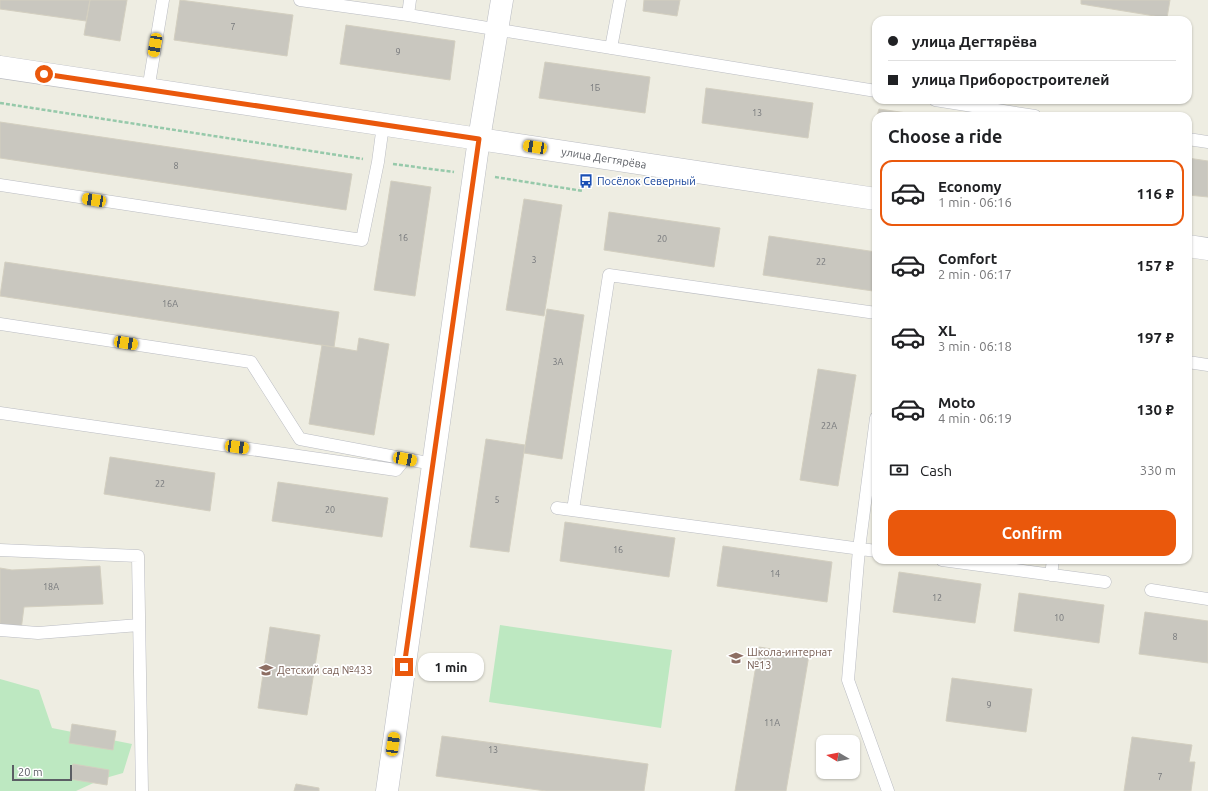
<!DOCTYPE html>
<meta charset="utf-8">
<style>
body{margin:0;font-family:Ubuntu,sans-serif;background:#f2f2f2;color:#202124;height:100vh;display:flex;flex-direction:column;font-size:15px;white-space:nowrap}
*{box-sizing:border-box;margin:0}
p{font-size:13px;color:#757577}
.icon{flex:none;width:22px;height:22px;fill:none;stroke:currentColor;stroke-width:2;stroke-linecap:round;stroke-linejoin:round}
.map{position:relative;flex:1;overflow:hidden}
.details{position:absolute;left:872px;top:112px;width:320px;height:452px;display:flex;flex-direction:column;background:#fff;border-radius:12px;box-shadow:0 1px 3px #0004}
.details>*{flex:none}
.banner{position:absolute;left:872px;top:16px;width:320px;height:88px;border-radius:12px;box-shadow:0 1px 3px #0004;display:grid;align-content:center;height:88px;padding:0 16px;background:#fff}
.needle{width:26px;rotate:280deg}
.tools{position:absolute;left:816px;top:735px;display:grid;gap:8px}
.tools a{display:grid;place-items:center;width:44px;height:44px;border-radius:8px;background:#fff;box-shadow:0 1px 3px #0004;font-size:20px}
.scale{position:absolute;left:12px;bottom:10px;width:60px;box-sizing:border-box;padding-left:4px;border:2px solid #5b5e64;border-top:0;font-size:11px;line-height:14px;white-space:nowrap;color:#5b5e64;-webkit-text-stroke:3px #fff;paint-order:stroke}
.end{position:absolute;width:18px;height:18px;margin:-9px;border:5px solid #ea580c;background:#fff;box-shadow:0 0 0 2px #fff}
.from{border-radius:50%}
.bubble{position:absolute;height:28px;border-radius:12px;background:#fff;box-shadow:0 1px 3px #0004;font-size:13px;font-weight:700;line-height:28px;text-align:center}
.car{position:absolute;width:12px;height:24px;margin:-12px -6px;border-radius:5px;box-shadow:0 0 3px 1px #0007;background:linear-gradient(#f5c518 24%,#345 0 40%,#f5c518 0 76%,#345 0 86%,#f5c518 0)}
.banner b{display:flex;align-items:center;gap:14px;height:38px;font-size:15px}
.banner b+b{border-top:1px solid #e0e0e0}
.banner i{width:10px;height:10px;background:#202124}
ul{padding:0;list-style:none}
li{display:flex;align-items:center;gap:12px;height:66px;margin:0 8px 6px;padding:0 8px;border:2px solid transparent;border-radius:12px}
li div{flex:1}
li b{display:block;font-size:15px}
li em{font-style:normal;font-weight:700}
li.on{border-color:#ea580c}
li>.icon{width:36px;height:36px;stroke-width:1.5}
h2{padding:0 16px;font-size:18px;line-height:48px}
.pay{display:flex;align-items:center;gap:10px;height:44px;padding:0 16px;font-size:15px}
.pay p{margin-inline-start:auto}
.action{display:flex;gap:8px;margin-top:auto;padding:8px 16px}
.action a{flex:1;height:46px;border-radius:12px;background:#ea580c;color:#fff;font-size:16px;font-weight:700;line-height:46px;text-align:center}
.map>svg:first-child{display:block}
.green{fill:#bde8c1}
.building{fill:#c9c7bf;stroke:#d3cfc0}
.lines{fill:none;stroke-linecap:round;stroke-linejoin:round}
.service-casing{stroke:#babcc2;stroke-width:13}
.minor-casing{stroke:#babcc2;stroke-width:23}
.tertiary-casing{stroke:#babcc2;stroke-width:23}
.path{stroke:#96c9aa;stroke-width:2.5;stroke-dasharray:4 2;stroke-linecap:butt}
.service{stroke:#fff;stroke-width:12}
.minor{stroke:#fff;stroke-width:22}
.tertiary{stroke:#fff;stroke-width:22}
.route{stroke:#ea580c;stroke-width:5}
.labels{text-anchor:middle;stroke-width:3.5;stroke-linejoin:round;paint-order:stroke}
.number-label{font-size:9px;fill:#76787b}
.street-label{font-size:11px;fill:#5b5e64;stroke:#fff}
.transit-label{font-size:11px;fill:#164399;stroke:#fff;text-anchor:start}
.education-label{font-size:11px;fill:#785e54;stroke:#fff;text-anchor:start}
</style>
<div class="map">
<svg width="1208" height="791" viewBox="0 0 1208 791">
<rect width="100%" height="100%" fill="#eeede2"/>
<path class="green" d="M500,625L672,650L661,728L489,702Z
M0,679L39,690L52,728L132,744L123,773L102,779L76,791H0Z"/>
<path class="building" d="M0,0H90L86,21L0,9Z
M90,0H127L120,41L84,35Z
M180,0L293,15L287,56L174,40Z
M644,0H680L677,16L643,11Z
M1081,0H1170L1167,18L1081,4Z
M346,25L455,41L450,80L340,64Z
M545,62L650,77L645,113L539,98Z
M706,88L813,103L808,138L702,123Z
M879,109L928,116H877Z
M0,122L352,174L346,210L0,158Z
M876,125V147H873Z
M1188,158L1208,161V197L1188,195Z
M391,181L431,187L415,296L374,290Z
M524,199L562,205L544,316L506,310Z
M609,212L720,228L714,267L604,250Z
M769,236L876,252V271L873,291L763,275Z
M5,262L339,312L334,347L0,296Z
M547,309L584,315L562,459L524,453Z
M359,338L389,344L374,435L309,424L322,345L357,351Z
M818,369L856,375L838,486L800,480Z
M486,439L525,445L509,552L470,547Z
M110,457L215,473L210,511L104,494Z
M278,482L388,498L382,537L272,521Z
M565,522L675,538L669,577L560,561Z
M723,546L832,562L827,602L717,586Z
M100,566L103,604L24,607L21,630L0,627V568L12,570Z
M899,572L981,584L975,623L893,612Z
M1019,593L1104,605L1099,643L1014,631Z
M1145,612L1208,621V663L1139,654Z
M270,627L320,635L307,715L258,708Z
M759,647L809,655L786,791H735Z
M952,678L1032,689L1026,732L946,721Z
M72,724L116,731L113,750L69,743Z
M442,736L648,764L644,791H546L436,776Z
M1132,737L1192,745L1189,762H1195L1191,791H1124Z
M73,764L109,770L107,785L70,779Z
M296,784L319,788V791H294Z"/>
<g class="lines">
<defs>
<path id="service" d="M300,0L408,15L876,91
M408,15L410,0
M611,48L620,0
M148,90L163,0
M935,100L1035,116
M1188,139L1208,142
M0,185L362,240L378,162L383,125
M0,324L251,362L300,439L433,464
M1188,362L1208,365
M0,413L396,470L405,459
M876,418L859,549L848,680L888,791
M557,508L876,551
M573,510L609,275L876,313
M0,550L138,556L142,791
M942,560L1105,582
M1051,575L1053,560
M1151,590L1208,599
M0,630L38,633L139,625"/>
<path id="minor" d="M0,67L479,139L387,791"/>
<path id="tertiary" d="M502,0L479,139L876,199
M1188,246L1208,249"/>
</defs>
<use href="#service" class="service-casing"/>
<use href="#minor" class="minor-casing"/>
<use href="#tertiary" class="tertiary-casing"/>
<path class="path" d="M0,103L363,159
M393,164L454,172
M495,177L583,191"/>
<use href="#service" class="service"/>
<use href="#minor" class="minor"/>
<use href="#tertiary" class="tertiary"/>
</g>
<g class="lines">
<path class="route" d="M44,74L479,139L404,667"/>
</g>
<defs>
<symbol id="bus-bare" viewBox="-9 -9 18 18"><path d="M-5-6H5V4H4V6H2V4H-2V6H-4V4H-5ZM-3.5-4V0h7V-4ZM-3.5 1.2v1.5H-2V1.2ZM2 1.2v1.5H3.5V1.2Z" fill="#1a4fb4" stroke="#fff" stroke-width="2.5" paint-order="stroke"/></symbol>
<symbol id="school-bare" viewBox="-9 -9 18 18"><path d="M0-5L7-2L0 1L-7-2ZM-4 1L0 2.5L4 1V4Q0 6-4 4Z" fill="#8d6e63" stroke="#fff" stroke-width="2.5" paint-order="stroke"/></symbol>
</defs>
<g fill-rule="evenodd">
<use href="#bus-bare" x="576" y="171" width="20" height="20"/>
<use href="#school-bare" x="726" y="648" width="20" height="20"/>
<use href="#school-bare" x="256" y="660" width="20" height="20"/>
</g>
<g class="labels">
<g class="number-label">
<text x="233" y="30">7</text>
<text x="398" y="55">9</text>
<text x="595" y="91">1Б</text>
<text x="757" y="116">13</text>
<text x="176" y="169">8</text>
<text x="403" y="241">16</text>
<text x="662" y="242">20</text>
<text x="534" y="263">3</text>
<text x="821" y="265">22</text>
<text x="170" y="307">16А</text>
<text x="558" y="365">3А</text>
<text x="829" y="429">22А</text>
<text x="160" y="487">22</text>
<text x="497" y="503">5</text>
<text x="330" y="513">20</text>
<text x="618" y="553">16</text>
<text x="775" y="577">14</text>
<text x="51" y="590">18А</text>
<text x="937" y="601">12</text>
<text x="1059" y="621">10</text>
<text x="1175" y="640">8</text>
<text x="989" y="708">9</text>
<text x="772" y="726">11А</text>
<text x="493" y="753">13</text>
<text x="1160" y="780">7</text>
</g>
<g class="street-label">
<text transform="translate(604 158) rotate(9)" y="4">улица Дегтярёва</text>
</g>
<g class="transit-label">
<text x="597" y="185">Посёлок Северный</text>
</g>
<g class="education-label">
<text x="747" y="656">Школа-интернат<tspan x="747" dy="13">№13</tspan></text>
<text x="277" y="674">Детский сад №433</text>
</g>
</g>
</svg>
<div class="tools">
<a><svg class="needle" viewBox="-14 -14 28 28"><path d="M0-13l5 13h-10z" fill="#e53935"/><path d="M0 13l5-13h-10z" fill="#757577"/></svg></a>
</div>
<div class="scale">20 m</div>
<i class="end from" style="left:44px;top:74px"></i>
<i class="end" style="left:404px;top:667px"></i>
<div class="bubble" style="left:418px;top:653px;width:66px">1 min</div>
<i class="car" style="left:155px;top:45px;rotate:190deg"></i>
<i class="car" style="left:535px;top:147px;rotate:279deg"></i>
<i class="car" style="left:94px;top:200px;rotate:279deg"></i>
<i class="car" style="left:126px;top:343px;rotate:99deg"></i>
<i class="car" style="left:237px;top:447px;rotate:98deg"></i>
<i class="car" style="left:405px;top:459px;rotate:101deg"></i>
<i class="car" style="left:393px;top:744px;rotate:8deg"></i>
<div class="banner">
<b><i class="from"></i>улица Дегтярёва</b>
<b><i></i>улица Приборостроителей</b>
</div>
<section class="details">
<h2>Choose a ride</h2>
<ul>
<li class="on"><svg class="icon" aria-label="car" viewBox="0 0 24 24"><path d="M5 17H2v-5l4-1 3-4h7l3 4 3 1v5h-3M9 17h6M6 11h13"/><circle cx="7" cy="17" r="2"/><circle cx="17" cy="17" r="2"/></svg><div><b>Economy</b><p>1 min · 06:16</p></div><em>116 ₽</em></li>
<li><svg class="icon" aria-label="car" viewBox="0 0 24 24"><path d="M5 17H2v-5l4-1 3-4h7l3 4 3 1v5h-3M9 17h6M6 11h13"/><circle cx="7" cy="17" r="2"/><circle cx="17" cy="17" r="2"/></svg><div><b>Comfort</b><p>2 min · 06:17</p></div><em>157 ₽</em></li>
<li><svg class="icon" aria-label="car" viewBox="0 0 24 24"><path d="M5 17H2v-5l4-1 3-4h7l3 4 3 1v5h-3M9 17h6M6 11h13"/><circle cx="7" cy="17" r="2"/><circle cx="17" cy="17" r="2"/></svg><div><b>XL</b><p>3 min · 06:18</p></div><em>197 ₽</em></li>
<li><svg class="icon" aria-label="car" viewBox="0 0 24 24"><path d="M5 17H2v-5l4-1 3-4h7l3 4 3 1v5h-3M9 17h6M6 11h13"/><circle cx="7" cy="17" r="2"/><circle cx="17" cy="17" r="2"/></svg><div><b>Moto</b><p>4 min · 06:19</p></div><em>130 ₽</em></li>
</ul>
<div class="pay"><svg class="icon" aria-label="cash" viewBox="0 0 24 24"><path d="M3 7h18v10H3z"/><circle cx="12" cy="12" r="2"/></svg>Cash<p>330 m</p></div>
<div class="action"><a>Confirm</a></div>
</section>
</div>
